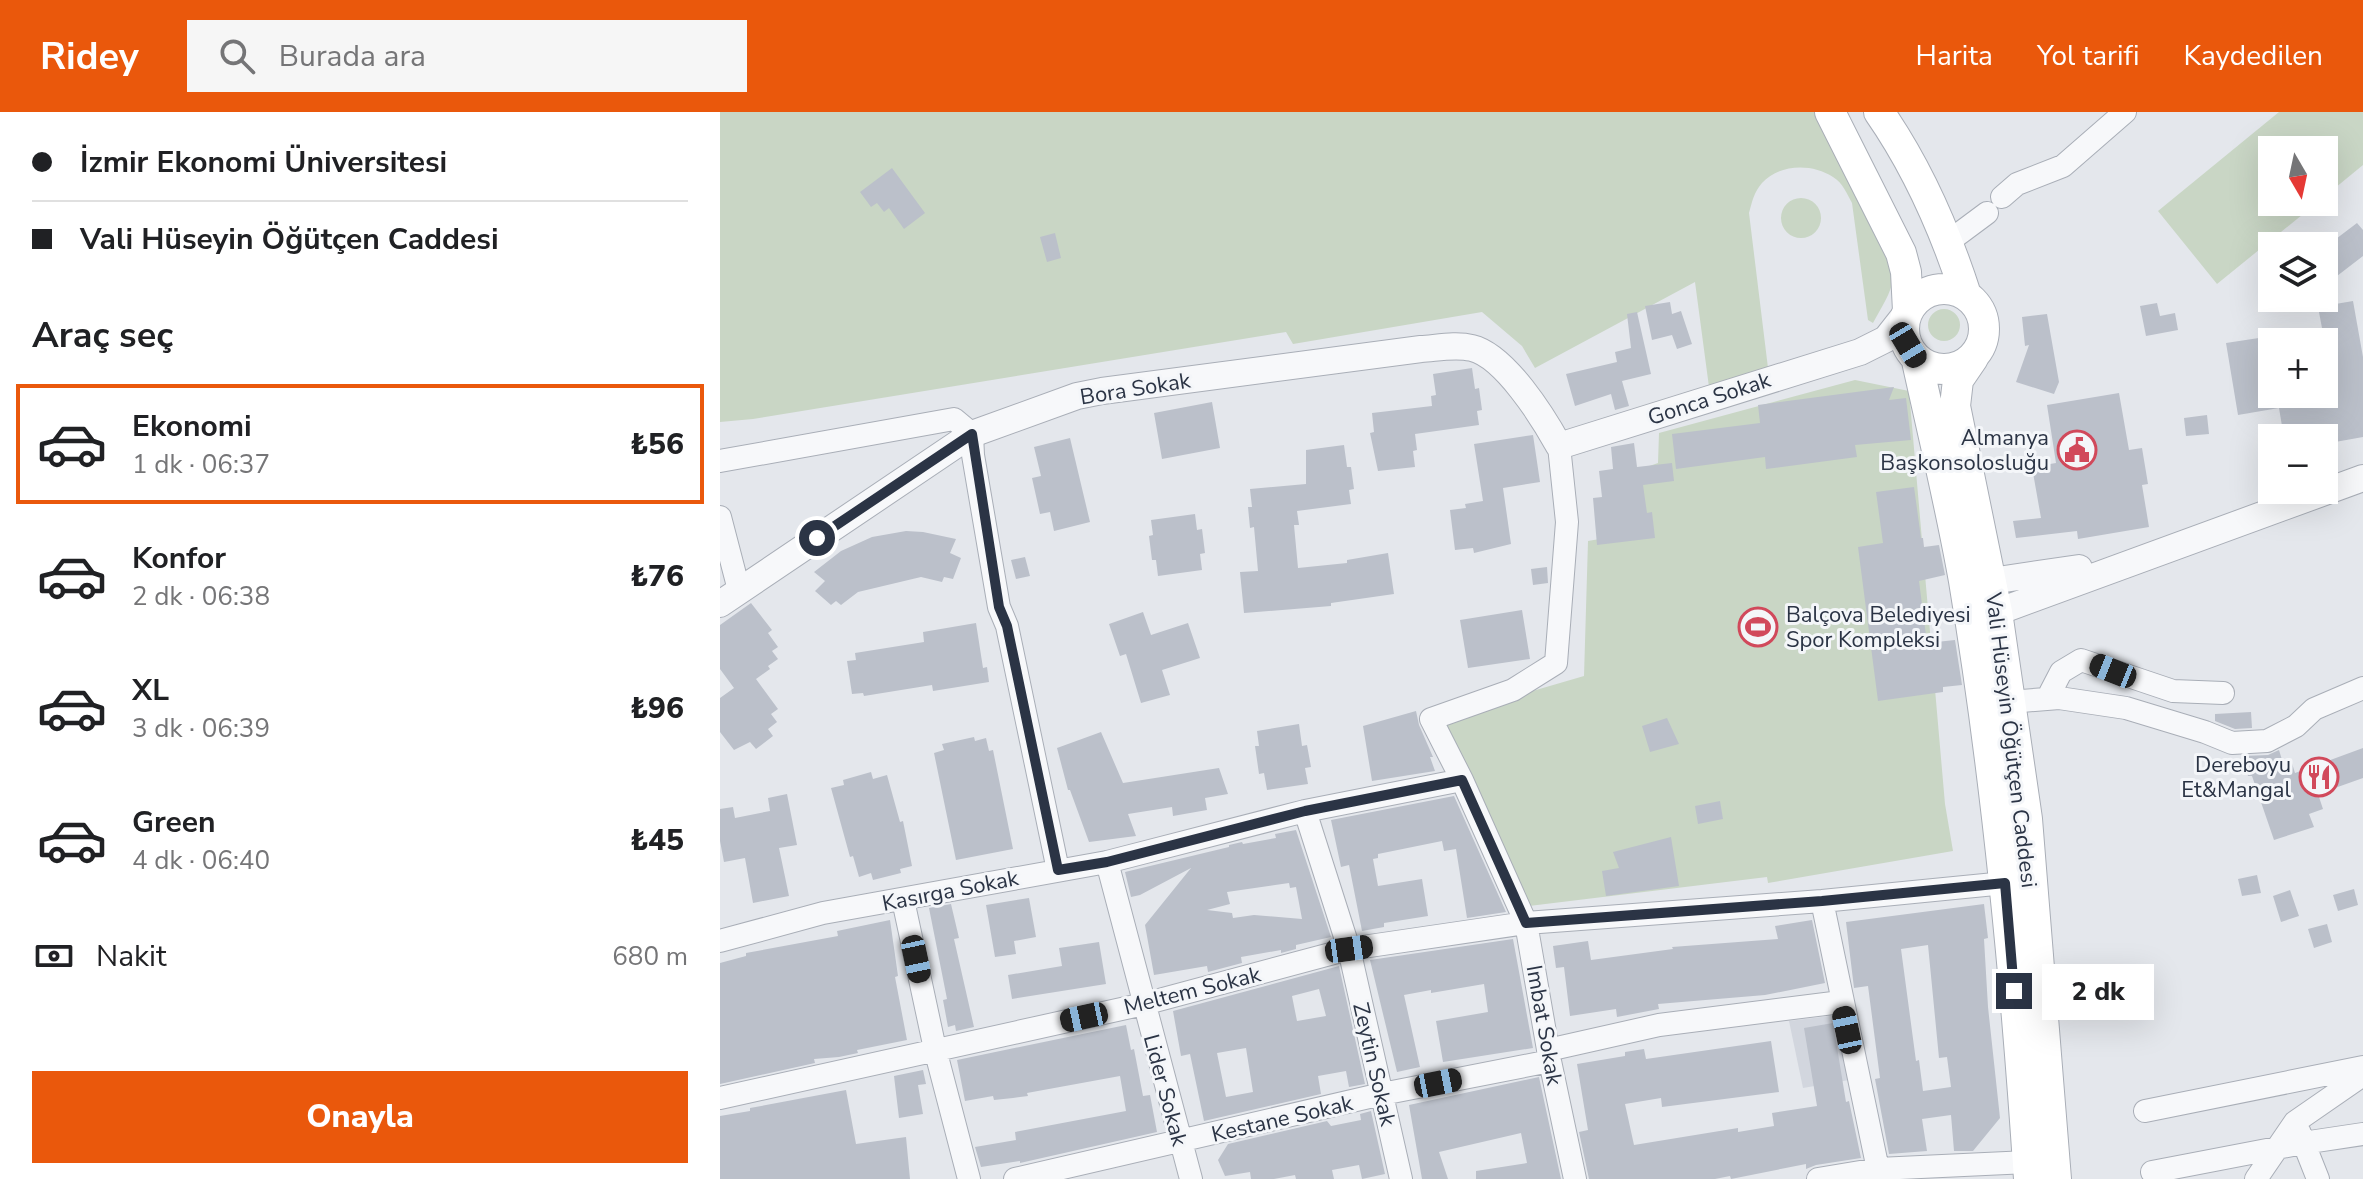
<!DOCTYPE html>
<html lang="tr">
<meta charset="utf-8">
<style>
body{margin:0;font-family:"Nunito Sans",sans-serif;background:#f6f6f6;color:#202124;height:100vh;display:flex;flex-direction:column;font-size:30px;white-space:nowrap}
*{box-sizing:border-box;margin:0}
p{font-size:26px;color:#757577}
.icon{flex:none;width:44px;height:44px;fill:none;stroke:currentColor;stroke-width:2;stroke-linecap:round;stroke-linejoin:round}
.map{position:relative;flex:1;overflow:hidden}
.panel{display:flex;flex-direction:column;background:#fff;width:720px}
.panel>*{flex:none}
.banner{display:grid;align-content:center;height:176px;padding:0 32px;background:#fff}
.needle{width:52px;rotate:171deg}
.buttons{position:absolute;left:1538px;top:24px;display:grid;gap:16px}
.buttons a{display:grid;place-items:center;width:80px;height:80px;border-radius:0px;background:#fff;box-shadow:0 8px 32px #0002;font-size:40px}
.end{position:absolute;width:36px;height:36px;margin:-18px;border:10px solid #2b3445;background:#fff;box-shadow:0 0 0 4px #fff}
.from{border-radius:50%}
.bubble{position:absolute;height:56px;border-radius:0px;background:#fff;box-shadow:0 8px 32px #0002;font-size:26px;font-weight:800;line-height:56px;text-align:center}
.car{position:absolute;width:24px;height:48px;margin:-24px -12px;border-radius:10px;box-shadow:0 0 6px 2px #0007;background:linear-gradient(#222 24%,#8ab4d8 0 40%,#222 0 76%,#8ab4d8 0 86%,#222 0)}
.banner b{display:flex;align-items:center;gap:28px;height:76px;font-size:30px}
.banner b+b{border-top:2px solid #e0e0e0}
.banner i{width:20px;height:20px;background:#202124}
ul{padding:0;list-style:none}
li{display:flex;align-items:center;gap:24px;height:120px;margin:0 16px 12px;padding:0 16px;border:4px solid transparent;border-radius:0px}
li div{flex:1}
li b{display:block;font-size:30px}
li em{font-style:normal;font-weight:800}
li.selected{border-color:#ea580c}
li>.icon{width:72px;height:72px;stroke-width:1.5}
h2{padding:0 32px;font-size:36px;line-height:96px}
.pay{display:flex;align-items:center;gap:20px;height:88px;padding:0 32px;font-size:30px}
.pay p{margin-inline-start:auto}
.action{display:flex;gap:16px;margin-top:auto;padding:16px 32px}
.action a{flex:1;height:92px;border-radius:0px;background:#ea580c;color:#fff;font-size:32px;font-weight:800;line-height:92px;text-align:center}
header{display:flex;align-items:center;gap:48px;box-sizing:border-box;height:112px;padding:0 40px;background:#ea580c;color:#fff}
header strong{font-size:38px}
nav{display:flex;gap:44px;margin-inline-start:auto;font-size:28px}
.search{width:560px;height:72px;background:#f6f6f6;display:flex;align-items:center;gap:20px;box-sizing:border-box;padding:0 28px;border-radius:0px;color:#757577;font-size:30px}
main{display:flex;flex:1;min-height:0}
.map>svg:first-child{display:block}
.built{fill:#d2d6de}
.green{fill:#c9d6c5}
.building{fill:#bbc0ca;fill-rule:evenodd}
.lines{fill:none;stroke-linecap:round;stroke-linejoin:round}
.minor-casing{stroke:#a9aeb7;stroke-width:24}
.tertiary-casing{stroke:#a9aeb7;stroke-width:28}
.secondary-casing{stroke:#a9aeb7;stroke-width:32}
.minor{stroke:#f7f8fa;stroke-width:22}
.tertiary{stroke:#f7f8fa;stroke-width:26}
.secondary{stroke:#fff;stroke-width:30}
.route{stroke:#2b3445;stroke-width:10}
.labels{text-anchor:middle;stroke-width:6;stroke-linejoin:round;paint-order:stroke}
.street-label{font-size:22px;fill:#2b3445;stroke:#f4f6f9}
.poi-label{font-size:22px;fill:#2b3445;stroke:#f4f6f9;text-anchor:end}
</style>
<header>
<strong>Ridey</strong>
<div class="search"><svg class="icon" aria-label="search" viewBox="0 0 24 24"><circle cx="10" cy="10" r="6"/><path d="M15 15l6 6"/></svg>Burada ara</div>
<nav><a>Harita</a><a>Yol tarifi</a><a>Kaydedilen</a></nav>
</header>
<main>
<section class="panel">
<div class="banner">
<b><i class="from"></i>İzmir Ekonomi Üniversitesi</b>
<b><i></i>Vali Hüseyin Öğütçen Caddesi</b>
</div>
<h2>Araç seç</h2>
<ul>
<li class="selected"><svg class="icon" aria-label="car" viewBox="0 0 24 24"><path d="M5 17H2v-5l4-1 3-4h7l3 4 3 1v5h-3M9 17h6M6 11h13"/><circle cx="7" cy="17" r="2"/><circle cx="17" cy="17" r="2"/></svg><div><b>Ekonomi</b><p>1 dk · 06:37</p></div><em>₺56</em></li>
<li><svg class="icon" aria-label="car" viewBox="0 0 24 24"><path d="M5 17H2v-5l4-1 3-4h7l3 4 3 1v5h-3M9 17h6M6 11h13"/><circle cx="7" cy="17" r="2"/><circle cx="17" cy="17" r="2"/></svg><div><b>Konfor</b><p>2 dk · 06:38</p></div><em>₺76</em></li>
<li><svg class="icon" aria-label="car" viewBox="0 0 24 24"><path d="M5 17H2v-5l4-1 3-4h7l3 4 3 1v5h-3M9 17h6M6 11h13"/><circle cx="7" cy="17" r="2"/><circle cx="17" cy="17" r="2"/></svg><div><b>XL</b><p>3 dk · 06:39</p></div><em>₺96</em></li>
<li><svg class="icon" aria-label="car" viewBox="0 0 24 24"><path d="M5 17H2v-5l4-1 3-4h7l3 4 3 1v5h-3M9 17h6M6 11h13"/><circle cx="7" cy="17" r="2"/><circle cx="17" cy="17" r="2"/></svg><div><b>Green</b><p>4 dk · 06:40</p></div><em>₺45</em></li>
</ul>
<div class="pay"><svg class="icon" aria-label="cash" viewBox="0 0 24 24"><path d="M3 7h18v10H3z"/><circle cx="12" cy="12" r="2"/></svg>Nakit<p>680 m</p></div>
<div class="action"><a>Onayla</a></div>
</section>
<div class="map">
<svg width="1643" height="1067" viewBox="0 0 1643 1067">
<rect width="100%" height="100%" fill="#e4e7ec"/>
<path class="built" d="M1118,903L1129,968L1083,976L1069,909Z"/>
<path class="green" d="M0,0H1097C1112,31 1174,138 1173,165C1172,181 1160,197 1153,211L1148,208L1132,91C1127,82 1123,71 1113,65C1092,51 1059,52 1042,71C1034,80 1032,90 1029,101L1048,256L989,275L975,170L815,256L802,234L762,200L573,232L566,220L33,307L0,310Z
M1559,0H1643V53L1604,85V38H1552V90H1598L1497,172L1438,99Z
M1061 106a20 20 0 1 1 40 0a20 20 0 1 1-40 0Z
M1208 213a16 16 0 1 1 32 0a16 16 0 1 1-32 0Z
M1135,268L1189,279L1225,692L1233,739L1048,771L1047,765L809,794L717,607L864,564L868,429L914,421L912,360L938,351L939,321Z"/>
<path class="building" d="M172,56L205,101L184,117L169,96L164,100L157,91L151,95L140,80Z
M1637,111L1643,118V144L1604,174V136Z
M335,121L341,146L327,150L320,125Z
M1633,189L1643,245V325L1604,332V326H1564L1559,296L1518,303L1506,231L1552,224V282H1614L1604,230H1563L1562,222L1602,216L1598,195Z
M950,190L952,202L961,199L972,232L957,237L952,223L932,228L925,194Z
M1437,191L1440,204L1455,201L1458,218L1426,224L1420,194Z
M917,200L931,262L902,269L909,294L895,298L891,282L855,294L846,262L897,250L895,240L911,236L907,202Z
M1327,202L1339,270L1334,282L1296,270L1309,233L1305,234L1302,205Z
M752,256L755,277L759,276L762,298L757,299L759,313L695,322L697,338L693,339L695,355L658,359L650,321L654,320L652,301L712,294L711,284L716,283L713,262Z
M1174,275L1169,288L1186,286L1191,328L1135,333L1137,345L1046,357L1045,345L956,357L952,322L1040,311L1038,293Z
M1399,281L1409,338L1422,336L1428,372L1422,373L1429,415L1358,427L1357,419L1296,426L1293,409L1321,406L1312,355L1336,351L1327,293Z
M492,290L500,336L442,347L434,301Z
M1487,303L1489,322L1466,324L1464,306Z
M813,323L820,370L783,376L791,432L754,441L753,436L735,438L730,398L746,396L745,392L763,389L754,332Z
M350,326L370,410L334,419L330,400L320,402L312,366L321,364L314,335Z
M914,331L917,355L952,351L954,369L923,373L927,401L932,400L935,426L877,433L873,386L882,385L879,359L893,357L891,335Z
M624,333L627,355H631L634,377L629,378L631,392L577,399L579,413H574L578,456L627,451V448L668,441L674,482L611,491V494L524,501L520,460L538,459L534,415L530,416L528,395H532L530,377L586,372V338Z
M1194,375L1201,426H1203L1204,435L1219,433L1225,463L1199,469L1207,531L1235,528L1242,573L1223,575V580L1158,589L1138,435L1163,431L1156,380Z
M475,402L477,418L482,417L485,441L480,442L482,458L438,464L436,448H432L429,424L433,423L431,408Z
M186,419L203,420L236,427L230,441L241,446L233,467L224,465L222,470L201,465L138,480L121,493L116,489L111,493L95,479L105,469L94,460L121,439L152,425Z
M305,445L310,464L296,467L291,448Z
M827,455L828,471L813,473L811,457Z
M31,491L52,518L48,521L58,535L52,539L58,547L48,554L50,557L36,567L58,597L51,602L57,610L48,617L53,624L36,637L30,630L14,638L0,620V586L14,576L0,557V513Z
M802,498L810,547L748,556L740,508Z
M423,500L431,523L468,511L480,546L442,558L450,583L421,591L406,542L400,544L389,512Z
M256,511L263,556L267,555L269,570L213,579L212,573L144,584L143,581L132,582L127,549L136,548L135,541L204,530L203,520Z
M696,599L699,613L713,645H710L715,659L652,669L643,614Z
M1531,600L1532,616L1515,617L1495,609V602Z
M947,606L959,632L930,640L922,614Z
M579,612L582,634L587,633L591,655L585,656L588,672L547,678L544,661L539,662L535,634H539L537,619Z
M381,620L403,671L499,656L508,682L485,686L487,698L453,704L452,695L408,702L416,724L369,730L350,678H348L337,636Z
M254,625L255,629L266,626L269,639L273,638L293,737L236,748L214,641L224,638L222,632Z
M1643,636V666L1598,682L1603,697L1589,702L1594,715L1554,728L1532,664H1528L1523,644L1548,643L1559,638L1563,651L1571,648L1575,661Z
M151,660L153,667L167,663L180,710L183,709L192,754L180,757L181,761L153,768L151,761L139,765L133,744L130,745L111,676L124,673L123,668Z
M67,682L77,733L59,736L69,784L33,791L25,746L4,750L0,729V697L13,695L15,706L50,699L48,686Z
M734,684L786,800L747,806L736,737L724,739L722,729L658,742V746L653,747L658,774L702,767L708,804L664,811V815L642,819L629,753L621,755L611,708Z
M1000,689L1003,707L978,712L975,694Z
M576,718L611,825L576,833V837L561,841V838L521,845L522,851L488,860L487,854L434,863L425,813L471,756L420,783L411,785L405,760L509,735V733L522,730L523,732L556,726L555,722ZM569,771L570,776L576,775L582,807L534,803L513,806L512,801L487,798L510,792L507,780Z
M951,725L959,774L886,784L882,759L899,756L893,740Z
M1537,763L1541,781L1522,784L1518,767Z
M1634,777L1638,793L1618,799L1613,783Z
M1570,778L1579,804L1561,810L1553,784Z
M309,786L316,825L294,829L296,842L275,845L266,793Z
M231,792L239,826L234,827L254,915L236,919L235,913L228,915L223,888L227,887L209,796Z
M1264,792L1268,826L1264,827L1268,895L1280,1006L1253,1039H1234L1231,1003L1202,1007L1207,1039L1169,1042L1155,967L1160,966L1148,874L1134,876L1126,810ZM1208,833L1219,946L1227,945L1231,975L1203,979L1199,948L1196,949L1181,837Z
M170,808L178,864L175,865L187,928L137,938L138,941L119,945L94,947L95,951L0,972V851L26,844V841L118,824L117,819Z
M1092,808L1105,871L1045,883L938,892L939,897L897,905L896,897L850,904L844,855L836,856L833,834L868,829L871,848L953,837L952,835L1058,827L1055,814Z
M1607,812L1612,830L1594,836L1588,817Z
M793,827L813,936L723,950L716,909L768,900L764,872L711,881V878L684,883L700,955L677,960L650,848Z
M379,830L386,872L292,887L288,863L342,854L339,836Z
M619,854L645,972L629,975L626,959L598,964L601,982L484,1009L470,942L461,944L453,899ZM599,877L606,904L577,909L572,884ZM526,936L533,980L506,985L497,941Z
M1113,911L1126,990L1129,989L1141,1046L1096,1053L1086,1057V1052L1011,1067L1010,1064L995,1067H869L859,1020L868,1018L857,952L905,944V940L924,937L926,947L1051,929L1059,980L942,995L941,986L905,992L914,1033L1018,1016V1020L1054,1014L1052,1001L1097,994L1084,916Z
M406,913L411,938L414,937L423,984L430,983L437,1020L300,1051V1049L261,1055L255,1035L296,1028L295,1020L406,999L400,964L307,981L308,984L293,986L274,988L273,984L245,989L237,948Z
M203,958L206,972L198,973L203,1002L179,1006L174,964Z
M819,965L841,1067H756V1059L807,1051L801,1021L719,1040L728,1067H702L689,993Z
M126,978L136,1032L186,1025L190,1067H0V1004L30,999V996Z
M651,999L665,1062L642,1067L639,1053L612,1058L614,1067H576L575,1063L554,1067H531L530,1060L505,1064L498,1048L508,1032L607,1009L611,1014L641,1008L640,1002Z"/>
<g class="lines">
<defs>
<path id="minor" d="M1282,85L1297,72L1343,54L1405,0
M1228,130L1267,101
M839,334L847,410L836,551L793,578L711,607L742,668L806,811L830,949L855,1067
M0,349L234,307L252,322L253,343L279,495L287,514L338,758
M0,405L19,478
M1327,587L1341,560L1361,548L1453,579L1503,581
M1289,590L1339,586L1406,596L1485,620L1512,631L1547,629L1576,614L1594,597L1643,576
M585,699L629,837L681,1067
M387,750L471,1067
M183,788L215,937L249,1067
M1102,789L1160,1067
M0,829L103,801L387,750L585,699L742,668
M828,938L939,913L1121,890
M0,986L424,892L629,837L806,811L1102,789L1285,771
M1425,999L1643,955
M1579,1019L1598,1067
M1432,1060L1583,1031L1643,1022
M295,1067L662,982L830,949
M1098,1067L1158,1057L1308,1050
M1536,1067L1575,1010L1643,963"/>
<path id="tertiary" d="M1271,469L1359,456
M0,492L252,322L357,284L382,279L701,237C717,236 736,232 752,236C785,244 823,305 839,334L1140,240L1166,227L1188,199
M1277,500L1643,366"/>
<path id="secondary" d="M1110,0L1181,141L1186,160L1188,199
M1159,0C1198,56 1225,118 1246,183
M1184 217a40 40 0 1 1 80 0a40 40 0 1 1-80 0Z
M1253,246L1238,268L1235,294L1277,500L1307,707L1336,1067
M1197,249C1213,322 1231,395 1244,469C1277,667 1296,867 1309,1067"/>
</defs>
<use href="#minor" class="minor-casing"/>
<use href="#tertiary" class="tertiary-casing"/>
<use href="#secondary" class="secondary-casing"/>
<use href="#minor" class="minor"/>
<use href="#tertiary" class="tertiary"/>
<use href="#secondary" class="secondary"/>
</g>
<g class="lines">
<path class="route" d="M97,426L252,322L279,495L287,514L338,758L387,750L585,699L742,668L806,811L1102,789L1285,771L1294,879"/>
</g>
<defs>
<symbol id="civic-ring" viewBox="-11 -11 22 22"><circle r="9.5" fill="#f4f6f9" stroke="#d1495b" stroke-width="1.5"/><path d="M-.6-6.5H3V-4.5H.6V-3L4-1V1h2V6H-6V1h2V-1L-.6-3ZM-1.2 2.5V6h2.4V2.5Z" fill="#d1495b"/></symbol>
<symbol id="stadium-ring" viewBox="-11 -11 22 22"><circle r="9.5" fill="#f4f6f9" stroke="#d1495b" stroke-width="1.5"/><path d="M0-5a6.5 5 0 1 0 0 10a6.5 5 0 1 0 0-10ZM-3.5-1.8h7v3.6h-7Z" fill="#d1495b"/></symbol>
<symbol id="restaurant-ring" viewBox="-11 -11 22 22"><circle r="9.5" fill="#f4f6f9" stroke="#d1495b" stroke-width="1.5"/><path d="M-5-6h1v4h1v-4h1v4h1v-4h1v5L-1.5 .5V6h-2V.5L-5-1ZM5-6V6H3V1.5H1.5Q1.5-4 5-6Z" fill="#d1495b"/></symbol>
</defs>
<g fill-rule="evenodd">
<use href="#civic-ring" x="1335" y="316" width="44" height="44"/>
<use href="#stadium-ring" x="1016" y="493" width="44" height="44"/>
<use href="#restaurant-ring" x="1577" y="643" width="44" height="44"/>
</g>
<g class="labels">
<g class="street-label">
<text transform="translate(415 276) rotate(-9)" y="8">Bora Sokak</text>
<text transform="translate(989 286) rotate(-18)" y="8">Gonca Sokak</text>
<text transform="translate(1292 628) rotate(83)" y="8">Vali Hüseyin Öğütçen Caddesi</text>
<text transform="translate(230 778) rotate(-11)" y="8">Kasırga Sokak</text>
<text transform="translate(472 878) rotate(-14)" y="8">Meltem Sokak</text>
<text transform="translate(825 913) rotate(80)" y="8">Imbat Sokak</text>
<text transform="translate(655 952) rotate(77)" y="8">Zeytin Sokak</text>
<text transform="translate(446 978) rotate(75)" y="8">Lider Sokak</text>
<text transform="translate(562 1006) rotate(-13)" y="8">Kestane Sokak</text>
</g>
<g class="poi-label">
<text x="1329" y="333">Almanya<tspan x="1329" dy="25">Başkonsolosluğu</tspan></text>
<text x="1066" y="510" text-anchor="start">Balçova Belediyesi<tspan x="1066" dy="25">Spor Kompleksi</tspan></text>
<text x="1571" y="660">Dereboyu<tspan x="1571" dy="25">Et&amp;Mangal</tspan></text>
</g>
</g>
</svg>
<div class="buttons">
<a><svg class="needle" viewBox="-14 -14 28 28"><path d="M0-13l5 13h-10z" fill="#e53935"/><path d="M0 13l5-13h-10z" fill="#757577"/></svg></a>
<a><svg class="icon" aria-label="layers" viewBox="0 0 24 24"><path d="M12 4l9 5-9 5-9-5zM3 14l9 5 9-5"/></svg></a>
<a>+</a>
<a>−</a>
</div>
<i class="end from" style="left:97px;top:426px"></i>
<i class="end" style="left:1294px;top:879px"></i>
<div class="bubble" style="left:1322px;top:852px;width:112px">2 dk</div>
<i class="car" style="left:1188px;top:233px;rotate:149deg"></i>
<i class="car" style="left:1393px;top:559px;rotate:292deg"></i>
<i class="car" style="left:629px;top:837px;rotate:82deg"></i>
<i class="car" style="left:196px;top:847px;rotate:168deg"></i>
<i class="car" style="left:364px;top:905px;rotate:258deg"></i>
<i class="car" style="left:1127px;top:918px;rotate:348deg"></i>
<i class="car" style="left:718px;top:971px;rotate:79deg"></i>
</div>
</main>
